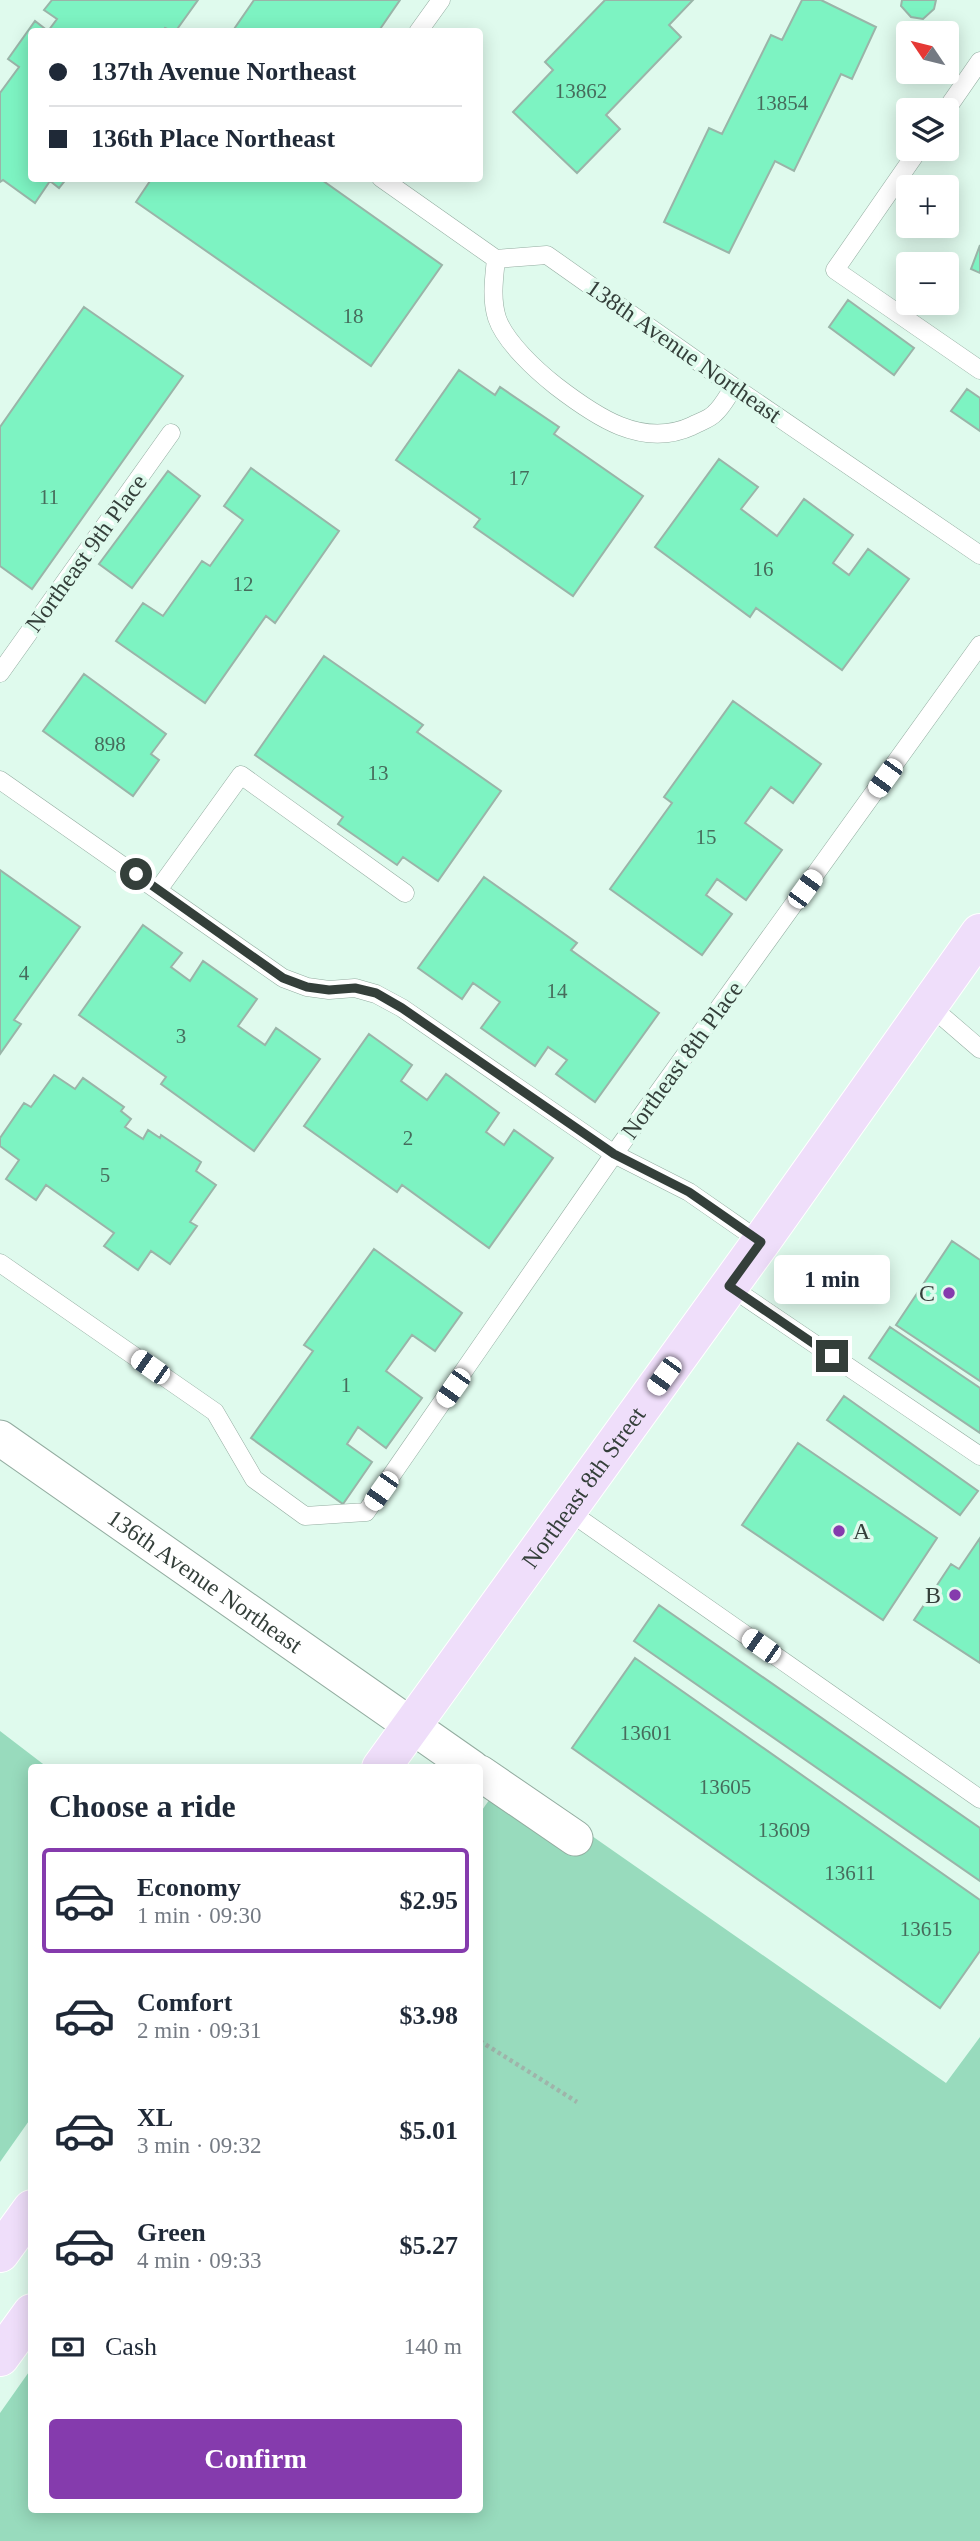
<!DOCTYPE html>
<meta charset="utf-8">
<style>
body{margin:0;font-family:Georgia,serif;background:#f2f2f3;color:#1f2937;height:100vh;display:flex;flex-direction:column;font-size:26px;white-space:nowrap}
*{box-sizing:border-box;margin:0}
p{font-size:23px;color:#747a83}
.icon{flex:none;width:38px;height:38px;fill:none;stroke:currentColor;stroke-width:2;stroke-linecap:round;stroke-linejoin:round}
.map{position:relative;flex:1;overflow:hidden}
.drawer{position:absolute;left:28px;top:1764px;width:455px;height:749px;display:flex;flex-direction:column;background:#fff;border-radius:7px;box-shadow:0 4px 18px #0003}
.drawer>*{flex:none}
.top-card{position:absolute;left:28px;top:28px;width:455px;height:154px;border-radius:7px;box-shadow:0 4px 18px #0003;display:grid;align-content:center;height:154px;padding:0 21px;background:#fff}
.needle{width:46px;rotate:305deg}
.buttons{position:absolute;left:896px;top:21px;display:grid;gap:14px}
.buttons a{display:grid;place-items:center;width:63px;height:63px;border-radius:7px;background:#fff;box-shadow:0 4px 18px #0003;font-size:35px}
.end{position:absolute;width:32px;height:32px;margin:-16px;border:9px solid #343f3a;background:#fff;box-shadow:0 0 0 4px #fff}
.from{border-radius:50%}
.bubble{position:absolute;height:49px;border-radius:7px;background:#fff;box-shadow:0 4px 18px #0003;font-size:23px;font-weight:700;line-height:49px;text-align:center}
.car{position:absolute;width:21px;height:42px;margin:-21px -10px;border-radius:9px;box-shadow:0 0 5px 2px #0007;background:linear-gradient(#fff 24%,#345 0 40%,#fff 0 76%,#345 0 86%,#fff 0)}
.top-card b{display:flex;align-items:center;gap:24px;height:66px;font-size:26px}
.top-card b+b{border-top:2px solid #e0e1e3}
.top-card i{width:18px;height:18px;background:#1f2937}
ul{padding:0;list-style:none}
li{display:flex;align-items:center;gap:21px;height:105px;margin:0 14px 10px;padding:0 7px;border:4px solid transparent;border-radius:7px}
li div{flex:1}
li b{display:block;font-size:26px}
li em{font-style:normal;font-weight:700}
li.selected{border-color:#853bad}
li>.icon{width:63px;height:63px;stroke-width:1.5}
h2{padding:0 21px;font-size:32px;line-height:84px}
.pay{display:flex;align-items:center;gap:18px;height:77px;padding:0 21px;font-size:26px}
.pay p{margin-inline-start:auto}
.cta{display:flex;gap:14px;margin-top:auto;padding:14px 21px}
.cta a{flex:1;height:80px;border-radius:7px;background:#853bad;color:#fff;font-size:28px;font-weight:700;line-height:80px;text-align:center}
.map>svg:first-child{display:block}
.green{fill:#98dbbd}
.building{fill:#7df3c2;stroke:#9ab4a8;stroke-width:2}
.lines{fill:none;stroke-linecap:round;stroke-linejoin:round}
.lane-casing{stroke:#93aca0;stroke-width:19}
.street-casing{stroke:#93aca0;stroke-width:37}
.primary-casing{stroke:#fff;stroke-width:40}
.path{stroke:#9fb4aa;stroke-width:4.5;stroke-dasharray:3.5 3.5;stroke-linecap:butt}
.lane{stroke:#fff;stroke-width:18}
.street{stroke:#fff;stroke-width:35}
.primary{stroke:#efdefa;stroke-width:38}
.route{stroke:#343f3a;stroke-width:9}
.poi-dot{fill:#853bad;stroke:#dffaed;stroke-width:2.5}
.labels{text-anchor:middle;stroke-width:7;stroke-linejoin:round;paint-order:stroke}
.number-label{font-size:21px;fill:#466c5c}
.street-label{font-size:24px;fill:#343f3a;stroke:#dffaed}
.poi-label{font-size:24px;fill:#343f3a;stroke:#dffaed;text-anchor:end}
</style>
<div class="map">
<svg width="980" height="2541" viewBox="0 0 980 2541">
<rect width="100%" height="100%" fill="#dffaed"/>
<path class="green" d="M0,1731L47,1767L32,1768L31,2118L0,2162Z
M506,1776L946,2083L980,2037V2541H0V2413L31,2369L32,2510H480V1813Z"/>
<path class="building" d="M52,0H198L175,32L165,28L162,32H32V178H67L59,188L50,181L35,203L3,180L0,182V93L19,67L8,59L35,21L48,31L57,19L44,10Z
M254,0H400L378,32H232Z
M605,0H693L669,25L681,37L606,115L620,129L577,173L513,112L553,70L545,62Z
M802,0H821L876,27L852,79L841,74L794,171L775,161L729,253L664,222L709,128L722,134L771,35L782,40Z
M902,0H936L934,9L923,19L911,17L901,6Z
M152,178H319L442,265L371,366L136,202Z
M980,245V273L971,269Z
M848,300L914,348L894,375L829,327Z
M84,307L183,376L32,589L0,566V427Z
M459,370L495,395L500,387L559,427L554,434L643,496L573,596L474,527L480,519L396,460Z
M967,389L980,398V431L951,411Z
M719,459L758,487L741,509L777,536L804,499L853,535L833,563L849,575L868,549L909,579L842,670L756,608L750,617L655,547Z
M251,468L339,531L275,623L266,616L205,703L116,641L143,603L163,616L202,561L210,566L243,520L224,506Z
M168,471L200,496L132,588L99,564Z
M324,656L423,725L417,732L501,791L438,881L403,857L397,865L338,824L343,817L255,755Z
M84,674L166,734L151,754L159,760L133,796L43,731Z
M733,701L821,764L793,803L771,787L745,823L782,850L746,900L717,879L706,895L732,914L702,955L610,889L672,803L664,797Z
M0,870L80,927L14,1020L21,1024L0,1054Z
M484,877L577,943L571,950L659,1013L595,1102L556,1074L567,1060L548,1047L535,1066L481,1028L500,1002L473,983L462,999L418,968Z
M143,925L182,953L171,967L190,981L203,961L257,999L238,1026L265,1045L276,1028L320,1059L254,1151L161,1084L166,1077L79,1015Z
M369,1034L412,1065L401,1081L427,1100L446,1074L499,1113L486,1132L504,1145L514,1130L553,1158L489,1248L402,1185L397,1192L304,1126Z
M54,1075L75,1089L83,1078L124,1107L121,1111L131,1119L125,1127L143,1139L148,1130L160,1138L161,1135L201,1162L196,1171L216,1185L190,1222L197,1226L170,1264L151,1251L138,1270L104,1246L114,1233L46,1185L36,1200L6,1179L19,1160L0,1146V1138L24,1103L31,1107Z
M952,1241L980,1260V1381L896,1325Z
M374,1249L462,1313L435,1351L412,1335L386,1371L422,1398L386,1448L358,1427L347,1444L372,1462L343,1504L251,1438L313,1351L304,1345Z
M890,1327L980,1388V1433L869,1358Z
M844,1396L978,1491L960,1515L827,1420Z
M798,1443L937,1538L883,1620L742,1525Z
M980,1538V1663L914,1620L951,1564L959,1569Z
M659,1605L980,1828V1881L634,1641Z
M635,1658L980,1900V1951L940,2008L572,1748Z"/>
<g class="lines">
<defs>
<path id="lane" d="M418,32L441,0
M946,110L980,61
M919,149L835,270L980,370
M381,178L496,259L547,255L734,387L980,555
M496,259C494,278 491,299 497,318C505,342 537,371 556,386C595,416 642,449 692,426C699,422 710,419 715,413C723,406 728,395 734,387
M0,673L171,433
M0,780L283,978L307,987L329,990L355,988L376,994L402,1008L614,1154L689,1192L761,1242
M158,890L241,775L405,893
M929,1005L980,1049
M0,1263L215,1412L254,1479L305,1516L366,1512L614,1154L980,645
M729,1286L980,1456
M567,1510L980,1799"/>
<g id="street">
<path id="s1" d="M0,1438L472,1768"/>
<path d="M480,1773L575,1838"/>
</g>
<g id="primary">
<path id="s2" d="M381,1768L761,1242L980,933"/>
<path d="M0,2253L32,2209"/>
<path d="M0,2357L32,2313"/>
</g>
</defs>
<use href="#lane" class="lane-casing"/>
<use href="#street" class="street-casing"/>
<use href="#primary" class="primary-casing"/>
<path class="path" d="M480,2041L577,2102"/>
<use href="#lane" class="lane"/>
<use href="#street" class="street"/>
<use href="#primary" class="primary"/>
</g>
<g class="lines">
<path class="route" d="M136,874L283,978L307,987L329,990L355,988L376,993L402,1008L614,1154L689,1192L761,1242L729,1286L832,1356"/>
</g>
<g class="poi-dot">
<circle cx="949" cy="1293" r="7"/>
<circle cx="839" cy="1531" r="7"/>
<circle cx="955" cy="1595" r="7"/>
</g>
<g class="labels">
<g class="number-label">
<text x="581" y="98">13862</text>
<text x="782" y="110">13854</text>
<text x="353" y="323">18</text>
<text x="519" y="485">17</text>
<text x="49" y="504">11</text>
<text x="763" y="576">16</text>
<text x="243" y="591">12</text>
<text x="110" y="751">898</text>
<text x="378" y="780">13</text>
<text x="706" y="844">15</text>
<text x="24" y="980">4</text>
<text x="557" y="998">14</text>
<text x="181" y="1043">3</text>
<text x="408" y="1145">2</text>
<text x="105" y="1182">5</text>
<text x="346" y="1392">1</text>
<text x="646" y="1740">13601</text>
<text x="725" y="1794">13605</text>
<text x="784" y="1837">13609</text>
<text x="850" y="1880">13611</text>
<text x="926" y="1936">13615</text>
</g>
<g class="street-label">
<text transform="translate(684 351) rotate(35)" y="8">138th Avenue Northeast</text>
<text transform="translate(86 553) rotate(-54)" y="8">Northeast 9th Place</text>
<text transform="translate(682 1060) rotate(-54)" y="8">Northeast 8th Place</text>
<text dy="8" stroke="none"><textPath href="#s2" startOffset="346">Northeast 8th Street</textPath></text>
<text dy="8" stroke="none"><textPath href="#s1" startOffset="250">136th Avenue Northeast</textPath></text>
</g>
<g class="poi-label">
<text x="935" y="1301">C</text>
<text x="853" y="1539" text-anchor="start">A</text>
<text x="941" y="1603">B</text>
</g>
</g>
</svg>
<div class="buttons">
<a><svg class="needle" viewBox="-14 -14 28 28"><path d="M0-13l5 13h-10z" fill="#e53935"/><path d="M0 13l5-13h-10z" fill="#747a83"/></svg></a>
<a><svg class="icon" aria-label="layers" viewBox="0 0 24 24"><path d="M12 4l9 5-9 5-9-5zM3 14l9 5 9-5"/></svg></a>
<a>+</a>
<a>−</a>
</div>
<i class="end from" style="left:136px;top:874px"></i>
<i class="end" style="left:832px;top:1356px"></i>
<div class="bubble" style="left:774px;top:1255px;width:116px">1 min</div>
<i class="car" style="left:885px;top:778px;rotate:216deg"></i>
<i class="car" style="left:805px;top:889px;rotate:36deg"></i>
<i class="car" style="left:150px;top:1367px;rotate:305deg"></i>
<i class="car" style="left:664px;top:1376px;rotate:216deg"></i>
<i class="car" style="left:453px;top:1388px;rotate:215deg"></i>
<i class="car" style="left:381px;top:1491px;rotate:215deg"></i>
<i class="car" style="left:761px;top:1646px;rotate:305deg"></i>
<div class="top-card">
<b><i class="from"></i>137th Avenue Northeast</b>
<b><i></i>136th Place Northeast</b>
</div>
<section class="drawer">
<h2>Choose a ride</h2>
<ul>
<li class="selected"><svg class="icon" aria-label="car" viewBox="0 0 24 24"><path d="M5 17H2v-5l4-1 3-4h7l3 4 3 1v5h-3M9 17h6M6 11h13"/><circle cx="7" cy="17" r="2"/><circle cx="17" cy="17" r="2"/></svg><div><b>Economy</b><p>1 min · 09:30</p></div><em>$2.95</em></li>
<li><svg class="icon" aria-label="car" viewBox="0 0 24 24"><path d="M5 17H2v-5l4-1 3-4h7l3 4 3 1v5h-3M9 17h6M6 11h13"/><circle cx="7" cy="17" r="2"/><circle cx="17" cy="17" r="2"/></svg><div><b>Comfort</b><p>2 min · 09:31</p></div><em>$3.98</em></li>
<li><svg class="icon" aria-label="car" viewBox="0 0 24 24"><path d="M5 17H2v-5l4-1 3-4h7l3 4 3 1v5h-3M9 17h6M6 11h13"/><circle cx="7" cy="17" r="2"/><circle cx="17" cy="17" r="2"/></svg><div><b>XL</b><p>3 min · 09:32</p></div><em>$5.01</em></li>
<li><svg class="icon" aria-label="car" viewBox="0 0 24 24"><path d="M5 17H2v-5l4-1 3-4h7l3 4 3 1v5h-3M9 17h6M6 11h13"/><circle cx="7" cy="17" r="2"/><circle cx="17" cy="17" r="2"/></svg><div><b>Green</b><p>4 min · 09:33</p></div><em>$5.27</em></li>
</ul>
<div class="pay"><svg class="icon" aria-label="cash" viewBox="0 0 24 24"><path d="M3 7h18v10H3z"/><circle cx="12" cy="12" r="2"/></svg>Cash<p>140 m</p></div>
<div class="cta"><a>Confirm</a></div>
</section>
</div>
